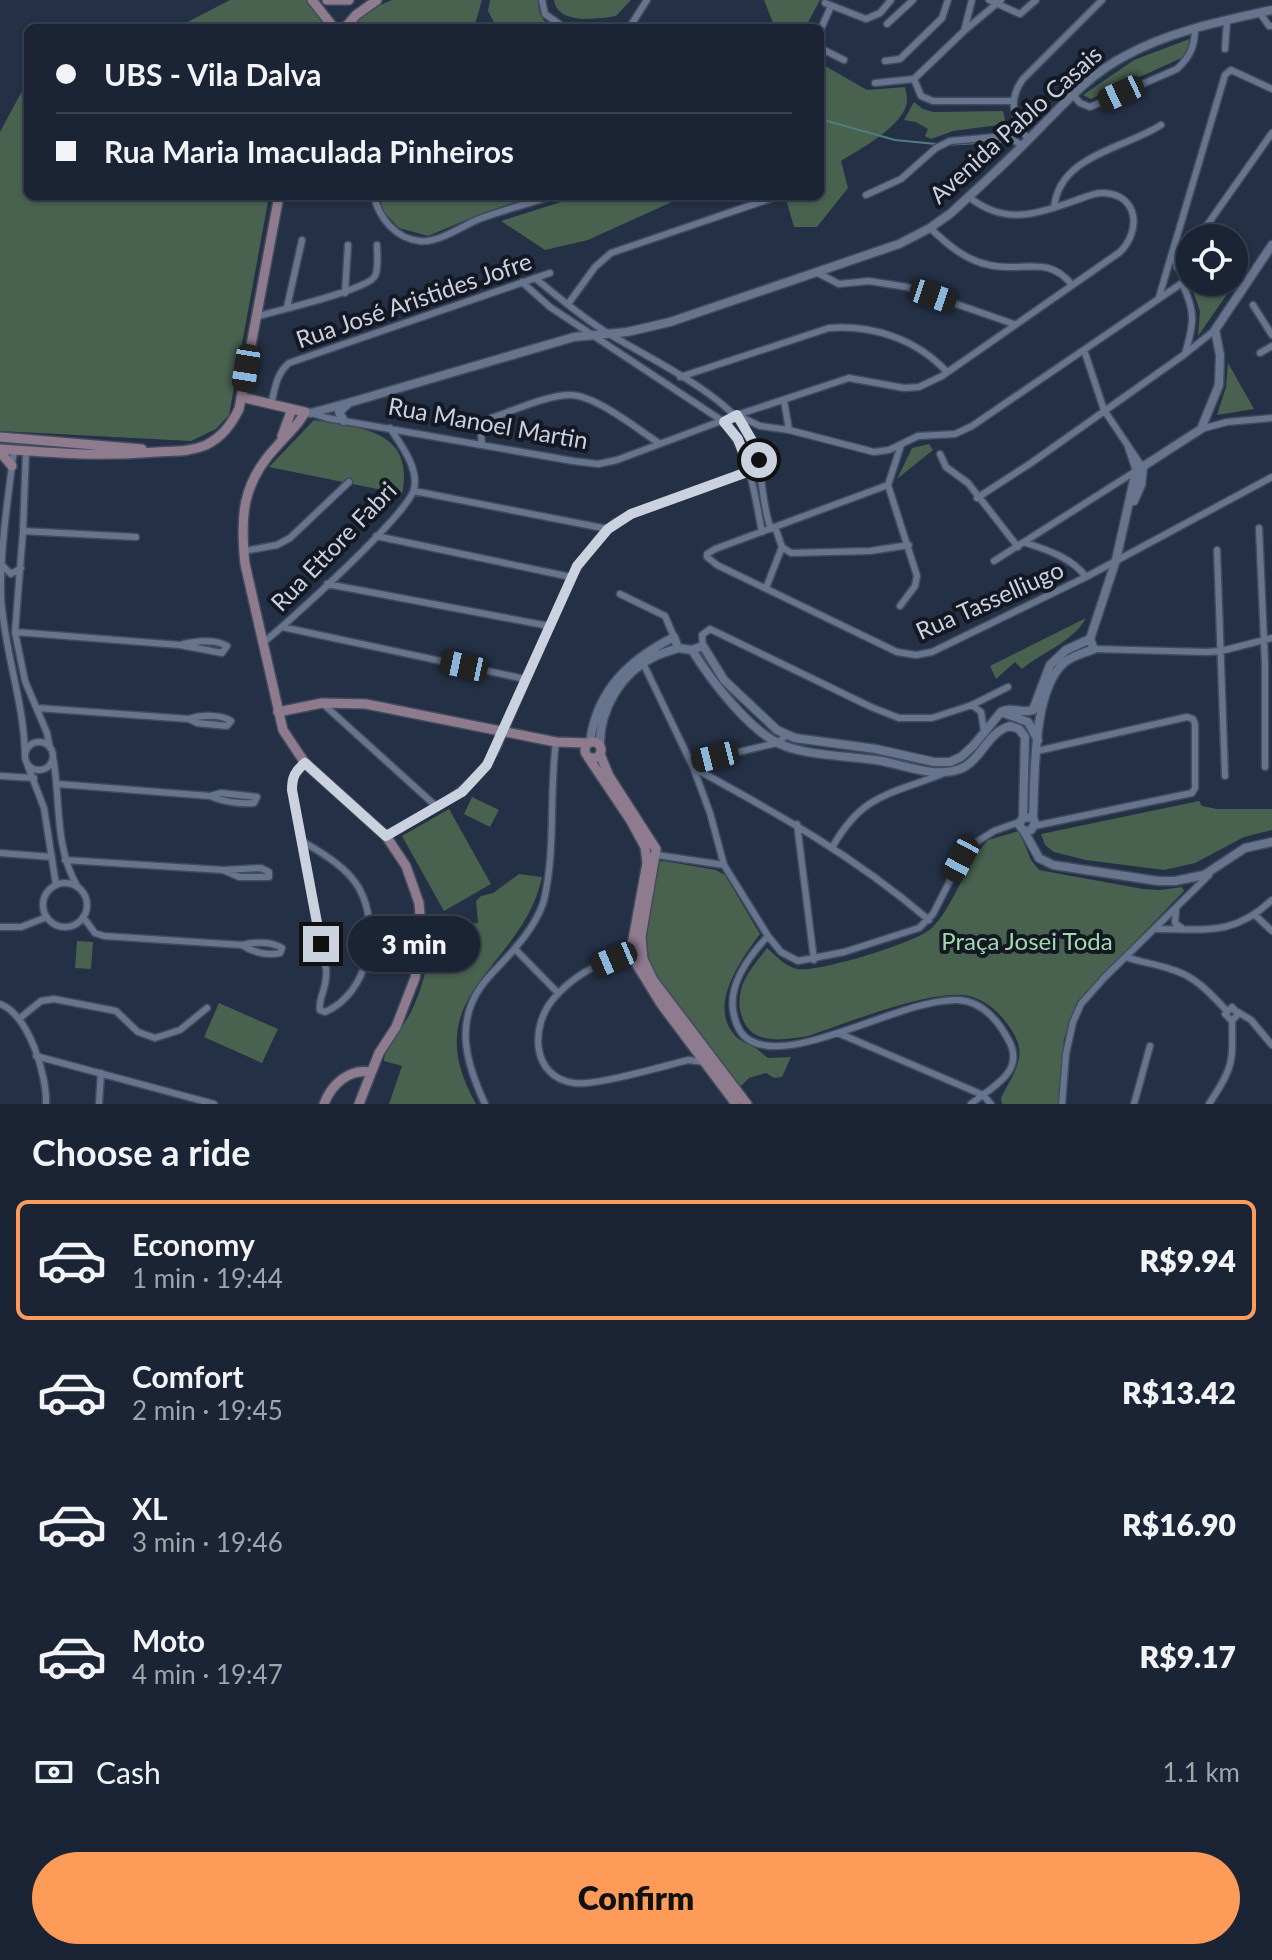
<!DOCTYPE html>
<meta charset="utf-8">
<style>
body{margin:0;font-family:Lato,sans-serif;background:#283040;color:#f1f3f6;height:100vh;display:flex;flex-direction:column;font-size:30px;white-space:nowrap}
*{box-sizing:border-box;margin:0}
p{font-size:26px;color:#a0a4ac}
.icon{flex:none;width:44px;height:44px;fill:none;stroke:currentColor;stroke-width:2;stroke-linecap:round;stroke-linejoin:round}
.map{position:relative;height:1104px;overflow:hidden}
.drawer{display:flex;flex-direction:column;background:#1b2434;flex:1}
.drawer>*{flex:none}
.guide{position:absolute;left:24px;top:24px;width:800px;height:176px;border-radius:12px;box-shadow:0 2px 6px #0004,0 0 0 2px #39414f;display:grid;align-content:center;height:176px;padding:0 32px;background:#1b2434}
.tools{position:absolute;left:1176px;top:224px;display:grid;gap:16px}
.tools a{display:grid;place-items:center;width:72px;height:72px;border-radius:50%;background:#1b2434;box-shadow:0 2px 6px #0004,0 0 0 2px #39414f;font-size:40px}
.end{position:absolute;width:36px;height:36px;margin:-18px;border:10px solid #cad1df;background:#111;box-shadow:0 0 0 4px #111}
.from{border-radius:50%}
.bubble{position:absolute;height:56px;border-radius:28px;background:#1b2434;box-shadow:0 2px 6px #0004,0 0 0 2px #39414f;font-size:26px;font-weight:800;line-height:56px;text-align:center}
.car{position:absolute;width:24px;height:48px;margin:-24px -12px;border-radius:10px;box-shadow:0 0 6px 2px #0007;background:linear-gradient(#222 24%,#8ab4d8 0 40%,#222 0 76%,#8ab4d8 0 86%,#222 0)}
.guide b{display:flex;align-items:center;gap:28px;height:76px;font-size:30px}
.guide b+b{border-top:2px solid #39414f}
.guide i{width:20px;height:20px;background:#f1f3f6}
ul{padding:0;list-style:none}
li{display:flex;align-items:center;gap:24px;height:120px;margin:0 16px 12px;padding:0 16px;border:4px solid transparent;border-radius:12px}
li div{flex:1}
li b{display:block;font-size:30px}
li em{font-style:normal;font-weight:800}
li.on{border-color:#fe9b59}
li>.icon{width:72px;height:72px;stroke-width:1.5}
h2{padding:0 32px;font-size:36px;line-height:96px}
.pay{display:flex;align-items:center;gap:20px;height:88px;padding:0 32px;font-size:30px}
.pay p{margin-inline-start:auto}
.button{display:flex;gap:16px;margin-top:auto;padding:16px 32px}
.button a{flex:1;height:92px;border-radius:48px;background:#fe9b59;color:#111;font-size:32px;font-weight:800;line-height:92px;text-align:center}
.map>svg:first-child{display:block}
.green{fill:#49614f}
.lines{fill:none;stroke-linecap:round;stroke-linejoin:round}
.stream{stroke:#4e7d82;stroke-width:2}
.minor-casing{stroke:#424b5d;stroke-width:9}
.tertiary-casing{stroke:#424b5d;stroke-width:11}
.secondary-casing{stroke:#424b5d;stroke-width:12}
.minor{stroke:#66748d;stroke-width:6}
.tertiary{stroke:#66748d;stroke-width:8}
.secondary{stroke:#8e7b8d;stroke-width:9}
.route{stroke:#cad1df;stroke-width:10}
.labels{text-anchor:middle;stroke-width:8;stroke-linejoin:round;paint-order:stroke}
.street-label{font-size:24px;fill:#cad1df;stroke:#131822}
.park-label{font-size:24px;fill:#a2dab0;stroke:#131822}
</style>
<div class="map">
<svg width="1272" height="1104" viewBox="0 0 1272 1104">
<rect width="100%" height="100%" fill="#243045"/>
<path class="green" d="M230,0H308L327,28H176Z
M392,0H482L474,28H352L368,10Z
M490,0H538C538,12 542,21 552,28H497L488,11Z
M554,0H631L616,16C598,19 557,25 554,0Z
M764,0H820L805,28H775Z
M1192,38L1186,56L1091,99L1083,95L1134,60Z
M820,63L867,90L905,87C906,91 907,96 907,100C907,124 859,150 841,161L848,188L817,227H794L785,196H820Z
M28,80V196H269L229,415L216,429L191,441L0,431V132Z
M914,102L923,109L934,112L1003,111L1006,124L953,131L931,139L925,136L928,129L916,122L904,120Z
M380,196H533L483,213L428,236L399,228L383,211Z
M580,196H685L588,240L545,250L501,221Z
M1232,287L1198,336L1200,311L1192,288Z
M1228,363L1254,409L1217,415L1226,387Z
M314,420C362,428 415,430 402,494L269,467Z
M929,444L933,450L897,479L912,448Z
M1086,618C1073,642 1042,652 1022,669L1015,662L996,679L990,666Z
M472,797L499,810L490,827L464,814Z
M1199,801L1202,806L1217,809H1272V830L1244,837L1195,863L1164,870L1086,860L1054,852L1045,845L1041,834Z
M449,809L491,884L444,911L402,836Z
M1019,831L1031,860L1039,870L1143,889L1160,890L1182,887L1184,891L1078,1001L1064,1039L1058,1104H1002L1001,1098C1017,1066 1031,1054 1005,1021C995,1008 980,997 964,995C926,991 847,1023 808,1036C784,1040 751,1046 742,1017C738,1007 739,996 742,986C747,972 758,960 767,948C776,956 785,966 797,969C817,973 920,942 933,927C954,904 963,871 982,847L988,840Z
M664,861L716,870L725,875L760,934C742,958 709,1003 733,1033C739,1042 746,1042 754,1047C759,1050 764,1055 768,1058L791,1057L782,1077L774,1078L766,1073L749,1078L740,1087L649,967L643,945L657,862Z
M519,874L542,877C523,969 413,993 476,1104H389L402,1066L384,1061C385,1043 403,1028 411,1012C424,985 430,957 432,927L478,923L476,901L481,896L493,893Z
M77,941L93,942L91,969L75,968Z
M219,1003L278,1029L262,1063L204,1037Z"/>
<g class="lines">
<path class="stream" d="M820,119L895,140L936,144
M946,145L1011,141"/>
<defs>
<path id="minor" d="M542,0L545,14L565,28
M989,0L1020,14L1036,0
M825,3L866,19L880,13L891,0
M1260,13L1269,26H1272
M887,24L913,0
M629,28L647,0
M820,31L831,6
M964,31L972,0
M820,48L844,60
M1225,49L1227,21
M885,61L900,59L942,18L948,0
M914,79L921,96L933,101H1013
M875,83L914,79L964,31L1001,0
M1073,95L1080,103L1090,107L1177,69C1190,57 1195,46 1195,28
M1028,140C1015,118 1006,102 1023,79L1102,0
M866,195L901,179L936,148L950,141L1006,136L1022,145
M374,196C379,218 396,239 420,241C439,243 462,226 479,219C503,210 528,204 552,196
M1054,208C1059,155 1124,149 1161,125
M930,228C948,245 965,260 989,265C1022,273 1048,254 1072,285
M1198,238L1272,133
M1172,254L1184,279
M1177,267L1190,249
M818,273L839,284L869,281L907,287L1014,324
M535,278C558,297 583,318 609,334C647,357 727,395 748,433C765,463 759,498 771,529
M1234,280L1249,277
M522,282L550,307L724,422C751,454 754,493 762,532
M345,293L348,245
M1159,297L1225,75L1231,70L1272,89
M568,304L595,267L611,253L778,196
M1253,305L1272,335
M287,307L302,240
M255,317C275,311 368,290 375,276C379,268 377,254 377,245
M1084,350L1104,410L1143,468
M1260,353L1272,346
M1185,354C1194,323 1196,313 1182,283L1184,279H1190
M680,377L829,328C874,325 916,339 947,372
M784,400L789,430
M271,405C275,389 276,374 289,363L550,273
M311,413L327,418L573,461L598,464L617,460L737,415L849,378L904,388L919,387L942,376L1120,252C1141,231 1139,195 1104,193C1094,192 1083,198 1074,201C1034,215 1004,225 969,197
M737,415L760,426L789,430L874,452L889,450L918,436L955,434L972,426L1182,283
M1201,429L1227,422L1272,418
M482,444L481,435L491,418C513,411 547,395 570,395C596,395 638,430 659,443
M14,450C8,498 0,549 1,597C4,651 24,701 25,755
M26,451L23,531L15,632L25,681L47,733L50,748
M940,454L946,467L968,483L1018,547
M888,485L715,549L707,554V557L717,565L897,652L916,655L932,652L1086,577L1272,477
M414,491L608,529
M977,498L1031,463L1185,354L1215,330
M775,527L782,547L791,553L870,551L909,545
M1259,528L1265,663V767
M23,531L136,537
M376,536L571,577
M1026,543C1048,550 1072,558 1086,577
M1217,550L1225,776
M244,551L277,545L290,538L349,482
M994,561L1136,471L1128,447
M4,567L11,574L21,568
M327,584L549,626
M766,588L782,547
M620,594L665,616L674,637
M900,606L915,586L917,576L888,485L901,445
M282,627L525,679
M15,632L180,645L222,653L227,646
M264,642C289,622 409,513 414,489C419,468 401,445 390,428
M183,644C197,641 215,639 227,646
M703,646L702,635L710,629L871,707L899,718H932L972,705L1008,687
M1094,649L1207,652L1221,651L1272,638
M643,663L693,767L710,813L724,865L768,936L781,952L798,961L844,952L919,928L933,914L961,859L972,845L994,831L1019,822
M322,703L437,807
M972,705L981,712L984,731
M37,708L189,719C201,715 221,714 231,721
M189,719L197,723L227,726L231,721
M25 756a14 14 0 1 1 28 0a14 14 0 1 1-28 0Z
M53,757C61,801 54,845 77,886
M691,763L777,743L786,736
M27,764L44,808L56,885
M694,768C780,815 854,856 929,920
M0,776L34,778
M58,784L210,796C224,802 239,804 254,803L257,797
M210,796L221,793L257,797
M797,824L814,960
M1034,826L1192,793L1195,788V724L1193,719L1187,717L1037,751
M386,836C430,810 470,794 497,748L571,577L597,540L614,523L631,514L760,468
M302,841C322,853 347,867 359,888C381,928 369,993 325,1012L320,1010C318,996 328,989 326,969L292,790V779L305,763
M833,846C863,794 889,795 942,774
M0,853L52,857
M657,855L724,865
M65,860L223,870L261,868L269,872V877H239L223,870
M43 905a22 22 0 1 1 44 0a22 22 0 1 1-44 0Z
M1176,909L1175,923L1183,929
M1256,916L1272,931
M83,917L95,933L104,936L242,945C254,942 271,941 282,948
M0,927H21L47,917
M1156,929C1206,929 1234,936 1272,900
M768,936C750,955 729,982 733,1010C735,1023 739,1035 751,1041C796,1065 903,998 958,1000C982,1001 997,1019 1008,1039C1027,1072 991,1087 971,1104
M242,945C252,952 268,956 280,953L282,948
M515,949L558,993
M634,956C623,953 615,958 605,962C586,970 568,982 555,997C530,1024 530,1077 574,1083C596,1086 664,1066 688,1060L705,1062
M1126,957C1140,962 1155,964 1170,969C1194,975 1210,993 1226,1010
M0,1004C29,1015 47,1075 46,1104
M1238,1012L1251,1020L1272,1045
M20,1018L41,1001L54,999L116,1011L138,1032L155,1038L180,1030L207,1008
M838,1033L983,1095L991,1104
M36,1056L214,1104
M99,1104L101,1073
M485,1104C468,1067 454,1026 480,988C490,973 505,961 516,947C528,933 539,918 544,900C556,849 549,794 556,742
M1062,1104L1066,1054L1073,1022L1081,1004L1104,978L1209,875
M1134,1104L1150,1046
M1209,1104C1233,1067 1233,1064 1232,1021L1225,1014L1232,1007L1238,1014L1232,1021"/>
<path id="tertiary" d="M305,412L311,413L348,403L574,337L627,332L670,322L899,244L930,228L951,213C978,188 1006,163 1032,136C1061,107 1088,75 1125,56C1170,31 1222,21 1272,10
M344,421L339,412L348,404
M1134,501L1141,485L1143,468
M1090,639L1116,560L1136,471L1201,429L1219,385L1220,355L1215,330L1272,245
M678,648L692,650L703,646L724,680L777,730L795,738L876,749L934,762H950L961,757L973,746L1001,712
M692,650C710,679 752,735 785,746C811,756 853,756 882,761C907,766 935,778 960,769C981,761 987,732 1010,726
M1001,712C1012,706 1022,714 1033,710L1050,665L1066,650L1090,639
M1001,712L1028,722L1038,740
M1010,726L1019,729L1025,737L1023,817L1019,825L1024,831L1031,830L1035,823L1033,818L1023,817
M590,742C597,690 629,660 674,637L678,648
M600,746C599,710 621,673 654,657C661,653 670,651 678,648
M1033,818C1035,777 1032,689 1065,662C1073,655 1085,653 1094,649L1090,639
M1024,831L1039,858L1053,865L1158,881H1175L1204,875L1245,848L1272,842"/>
<path id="secondary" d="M312,0L334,28
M327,0H349
M345,28L356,15L377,0
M241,397L305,412C298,426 287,434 277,446C242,483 240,516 245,564L283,730L305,763L386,836L406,866L419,903L422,940L415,978L396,1027L379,1053L359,1104
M282,436L292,409
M0,437L142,449
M0,449C55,453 101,457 157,452C174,451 190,452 206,445C222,437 231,425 239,409L279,196
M0,452L12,466
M278,712L322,703L366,704L556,742L587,743
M585 750a8 8 0 1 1 16 0a8 8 0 1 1-16 0Z
M600,754L609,776L656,849L641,937L643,959L653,980L747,1104
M588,757L631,821L645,847L647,863L632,945L637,965L661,1004L736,1104
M324,1104C331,1085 349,1068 371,1072"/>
</defs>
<use href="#minor" class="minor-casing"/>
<use href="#tertiary" class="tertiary-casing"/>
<use href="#secondary" class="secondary-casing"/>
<use href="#minor" class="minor"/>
<use href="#tertiary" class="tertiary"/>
<use href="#secondary" class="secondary"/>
</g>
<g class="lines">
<path class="route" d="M321,944L292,790C292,777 295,771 305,763L386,836L462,792L487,765L577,566L608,529L631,514L750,471L738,439L724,422L737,415L754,444L759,460"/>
</g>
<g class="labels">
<g class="street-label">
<text transform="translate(1016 125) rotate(-42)" y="8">Avenida Pablo Casais</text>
<text transform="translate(414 301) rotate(-19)" y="8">Rua José Aristides Jofre</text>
<text transform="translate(488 424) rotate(10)" y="8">Rua Manoel Martin</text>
<text transform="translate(334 547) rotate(-46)" y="8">Rua Ettore Fabri</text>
<text transform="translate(990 601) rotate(-24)" y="8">Rua Tasselliugo</text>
</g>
<g class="park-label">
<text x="1027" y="950">Praça Josei Toda</text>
</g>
</g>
</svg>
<div class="tools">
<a><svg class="icon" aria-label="locate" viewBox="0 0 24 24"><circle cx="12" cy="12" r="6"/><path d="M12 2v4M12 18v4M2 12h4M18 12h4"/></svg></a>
</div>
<i class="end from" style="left:759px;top:460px"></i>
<i class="end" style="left:321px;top:944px"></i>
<div class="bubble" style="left:348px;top:916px;width:132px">3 min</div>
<i class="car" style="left:1121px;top:93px;rotate:245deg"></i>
<i class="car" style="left:933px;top:296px;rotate:109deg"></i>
<i class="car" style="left:246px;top:368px;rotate:189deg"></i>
<i class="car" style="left:464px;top:666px;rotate:282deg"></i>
<i class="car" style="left:715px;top:757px;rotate:256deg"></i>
<i class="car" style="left:961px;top:859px;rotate:208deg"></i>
<i class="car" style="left:614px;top:959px;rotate:247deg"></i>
<div class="guide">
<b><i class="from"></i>UBS - Vila Dalva</b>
<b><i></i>Rua Maria Imaculada Pinheiros</b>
</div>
</div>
<section class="drawer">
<h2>Choose a ride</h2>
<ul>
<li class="on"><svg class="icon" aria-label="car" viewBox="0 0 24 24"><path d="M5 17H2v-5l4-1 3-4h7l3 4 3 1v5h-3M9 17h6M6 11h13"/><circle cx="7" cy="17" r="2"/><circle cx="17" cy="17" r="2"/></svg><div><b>Economy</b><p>1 min · 19:44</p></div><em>R$9.94</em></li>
<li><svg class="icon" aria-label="car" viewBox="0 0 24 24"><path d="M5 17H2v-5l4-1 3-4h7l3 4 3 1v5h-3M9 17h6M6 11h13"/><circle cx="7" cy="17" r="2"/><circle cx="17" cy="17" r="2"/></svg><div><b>Comfort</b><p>2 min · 19:45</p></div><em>R$13.42</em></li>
<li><svg class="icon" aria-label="car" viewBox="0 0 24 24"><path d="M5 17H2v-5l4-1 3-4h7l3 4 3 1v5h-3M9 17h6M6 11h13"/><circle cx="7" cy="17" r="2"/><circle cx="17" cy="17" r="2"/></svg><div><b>XL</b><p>3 min · 19:46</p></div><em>R$16.90</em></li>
<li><svg class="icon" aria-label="car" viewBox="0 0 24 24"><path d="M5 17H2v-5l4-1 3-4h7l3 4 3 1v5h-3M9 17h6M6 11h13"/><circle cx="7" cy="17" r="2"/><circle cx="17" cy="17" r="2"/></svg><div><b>Moto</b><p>4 min · 19:47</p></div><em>R$9.17</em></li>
</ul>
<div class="pay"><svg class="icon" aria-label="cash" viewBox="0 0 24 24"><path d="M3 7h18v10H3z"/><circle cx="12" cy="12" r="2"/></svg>Cash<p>1.1 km</p></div>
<div class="button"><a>Confirm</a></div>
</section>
